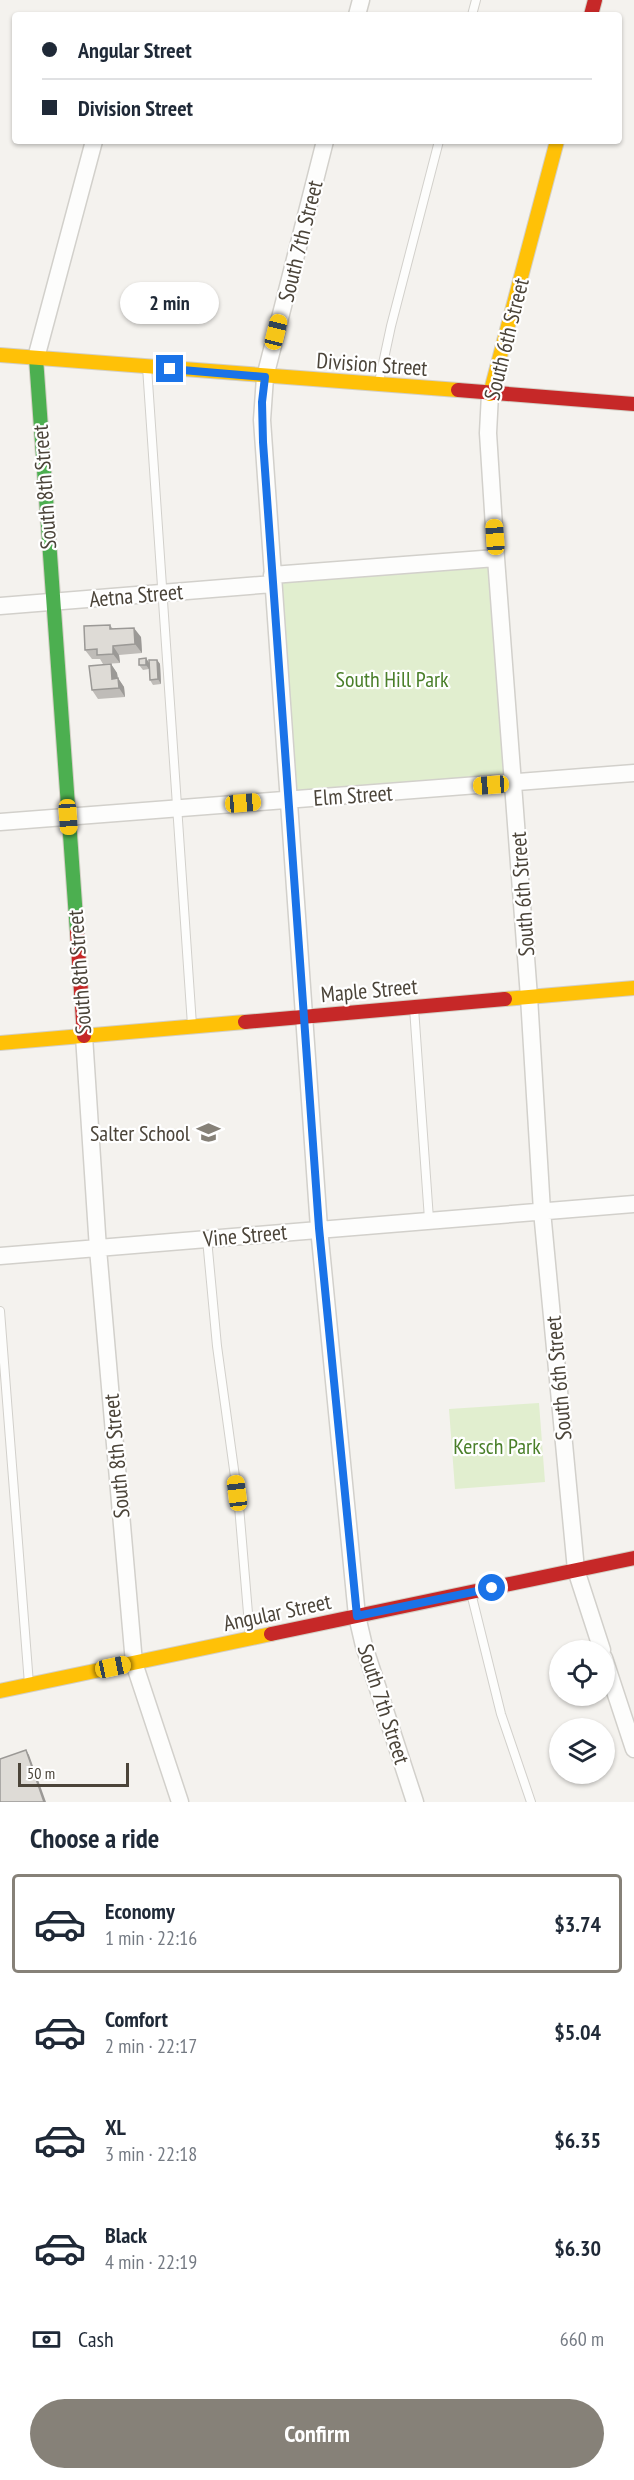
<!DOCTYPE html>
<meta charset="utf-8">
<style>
body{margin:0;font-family:"PT Sans Narrow",sans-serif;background:#f2f2f3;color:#1f2937;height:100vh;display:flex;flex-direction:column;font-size:22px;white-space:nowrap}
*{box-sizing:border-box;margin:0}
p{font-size:20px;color:#747a83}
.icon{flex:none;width:33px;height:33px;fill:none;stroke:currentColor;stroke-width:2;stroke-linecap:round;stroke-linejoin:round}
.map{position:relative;height:1802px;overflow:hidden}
.panel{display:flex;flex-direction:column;background:#fff;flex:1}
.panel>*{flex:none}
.hud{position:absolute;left:12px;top:12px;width:610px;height:132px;border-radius:6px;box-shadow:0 2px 4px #0004;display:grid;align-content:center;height:132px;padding:0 30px;background:#fff}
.buttons{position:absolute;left:549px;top:1640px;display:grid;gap:12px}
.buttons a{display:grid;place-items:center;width:66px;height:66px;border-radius:50%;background:#fff;box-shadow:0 2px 4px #0004;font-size:30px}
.scale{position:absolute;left:18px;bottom:15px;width:111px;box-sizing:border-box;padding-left:6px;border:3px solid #4b4439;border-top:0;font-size:16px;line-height:21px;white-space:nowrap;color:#4b4439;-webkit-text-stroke:4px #fff;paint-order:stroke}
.end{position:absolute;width:27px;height:27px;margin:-14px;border:8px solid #1a73e8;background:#fff;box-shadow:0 0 0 3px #fff}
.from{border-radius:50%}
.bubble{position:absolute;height:42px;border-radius:21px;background:#fff;box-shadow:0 2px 4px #0004;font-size:20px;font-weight:600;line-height:42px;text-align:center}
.car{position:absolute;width:18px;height:36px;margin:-18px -9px;border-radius:8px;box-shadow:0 0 4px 2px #0007;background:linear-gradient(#f5c518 24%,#345 0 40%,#f5c518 0 76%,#345 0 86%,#f5c518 0)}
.hud b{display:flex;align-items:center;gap:21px;height:57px;font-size:22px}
.hud b+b{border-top:2px solid #e0e1e3}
.hud i{width:15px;height:15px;background:#1f2937}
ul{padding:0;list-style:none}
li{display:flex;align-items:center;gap:18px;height:99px;margin:0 12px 9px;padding:0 18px;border:3px solid transparent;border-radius:6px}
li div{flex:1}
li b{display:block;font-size:22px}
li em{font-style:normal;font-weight:600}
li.current{border-color:#868178}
li>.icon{width:54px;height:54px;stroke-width:1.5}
h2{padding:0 30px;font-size:27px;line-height:72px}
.pay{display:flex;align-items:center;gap:15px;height:66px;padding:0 30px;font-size:22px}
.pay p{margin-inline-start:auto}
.primary-button{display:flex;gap:12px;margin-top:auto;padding:12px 30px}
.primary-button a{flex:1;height:69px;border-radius:36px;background:#868178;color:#fff;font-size:24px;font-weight:600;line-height:69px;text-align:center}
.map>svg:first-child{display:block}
.green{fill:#e1eecf}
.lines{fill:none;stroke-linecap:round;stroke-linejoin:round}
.lane-casing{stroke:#d2d0cb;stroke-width:10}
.street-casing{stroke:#d2d0cb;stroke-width:19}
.fast-casing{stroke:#d3cfc5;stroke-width:16}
.slow-casing{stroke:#d3cfc5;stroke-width:16}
.jam-casing{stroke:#d3cfc5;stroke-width:16}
.lane{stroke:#fdfdfc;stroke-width:8}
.street{stroke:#fdfdfc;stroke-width:16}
.fast{stroke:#4caf50;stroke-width:14}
.slow{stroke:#ffc107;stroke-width:14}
.jam{stroke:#c62828;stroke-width:14}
.wall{fill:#bfbcb8}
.shaded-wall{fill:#9b9996}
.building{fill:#dedbd6;stroke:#9b9996;stroke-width:1.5}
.route{stroke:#1a73e8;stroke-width:8}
.labels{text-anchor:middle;stroke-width:4.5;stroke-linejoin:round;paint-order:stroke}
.street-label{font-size:22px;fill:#4b4439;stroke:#fff}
.park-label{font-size:22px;fill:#4a7f2a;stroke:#fff}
.poi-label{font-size:22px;fill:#4b4439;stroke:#fff;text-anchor:end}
</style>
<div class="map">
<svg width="634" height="1802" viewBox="0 0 634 1802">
<rect width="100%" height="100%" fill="#f4f2ee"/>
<path class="green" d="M496,558L514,783L288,799L272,575Z
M539,1403L545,1482L455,1489L449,1409Z"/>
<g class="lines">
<defs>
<path id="lane" d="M472,15L476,0
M147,367L192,1025
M379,382L391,326L439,141
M414,1008L429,1219
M207,1239L217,1346L239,1506L250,1637
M0,1311L29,1684
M471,1593L501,1714L531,1802"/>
<path id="street" d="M357,15L361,0
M325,141L265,377L262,420L319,1228L357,1616L364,1646L415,1802
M36,358L94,141
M490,394L488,433L496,558L529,997L542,1211L576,1570L602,1650
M272,575L496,558
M0,606L273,584
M0,822L634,773
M84,1036L98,1249L134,1663L180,1802
M0,1256L634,1204
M604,1658L634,1749"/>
<path id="fast" d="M36,358L77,932"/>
<path id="slow" d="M0,355L458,390
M490,394L557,141
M505,999L634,988
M0,1043L245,1022
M0,1691L271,1634"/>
<path id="jam" d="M591,15L595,0
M458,390L634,404
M77,932L84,1036
M245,1022L505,999
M271,1634L634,1558"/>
</defs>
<use href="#lane" class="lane-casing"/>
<use href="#street" class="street-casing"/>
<use href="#fast" class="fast-casing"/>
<use href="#slow" class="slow-casing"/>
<use href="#jam" class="jam-casing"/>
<use href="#lane" class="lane"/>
<use href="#street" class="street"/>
<use href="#fast" class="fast"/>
<use href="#slow" class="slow"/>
<use href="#jam" class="jam"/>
</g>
<path class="wall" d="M110,625L113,629L141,637L142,653L119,655L120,663L103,664L100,659H92L85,650Z
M146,658L149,663L157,660L160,664L161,684L153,685L150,680L149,669L143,670L139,665Z
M111,664L117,673L118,678L124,687L125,697L98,699L92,690Z"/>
<path class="shaded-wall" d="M134,628L141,637L142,653L135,644Z
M113,646L119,655L120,663L113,654Z
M146,658L149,663V669L146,665Z
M157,660L160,664L161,684L158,679Z
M111,664L117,673L119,688L112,679Z
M118,678L124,687L125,697L119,688Z
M26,1750L29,1755L46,1802H44Z"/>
<path class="building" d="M110,625V629L134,628L135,644L113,646V654L97,655V649L85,650L84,626Z
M146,658V665H139V659Z
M149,660H157L158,679L150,680Z
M111,664L112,679L118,678L119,688L92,690L89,666Z
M26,1750L44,1802H0V1759Z"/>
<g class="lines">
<path class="route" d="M170,369L265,377L262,402L263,442L319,1228L357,1616L492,1588"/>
</g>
<defs>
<symbol id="school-bare" viewBox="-9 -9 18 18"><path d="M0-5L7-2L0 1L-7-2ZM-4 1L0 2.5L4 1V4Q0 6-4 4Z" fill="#868178" stroke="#fff" stroke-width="2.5" paint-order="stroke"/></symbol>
</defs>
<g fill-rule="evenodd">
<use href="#school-bare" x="192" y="1116" width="33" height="33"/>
</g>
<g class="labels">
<g class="street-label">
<text transform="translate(300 241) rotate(-76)" y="8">South 7th Street</text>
<text transform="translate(506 339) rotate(-76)" y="8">South 6th Street</text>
<text transform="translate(372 364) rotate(4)" y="8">Division Street</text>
<text transform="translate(44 487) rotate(-94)" y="8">South 8th Street</text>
<text transform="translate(136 595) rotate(-5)" y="8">Aetna Street</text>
<text transform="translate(353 795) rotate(-4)" y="8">Elm Street</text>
<text transform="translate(522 894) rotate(-94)" y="8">South 6th Street</text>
<text transform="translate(79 972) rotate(-94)" y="8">South 8th Street</text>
<text transform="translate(369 990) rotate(-5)" y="8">Maple Street</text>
<text transform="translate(245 1235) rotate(-5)" y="8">Vine Street</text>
<text transform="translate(558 1378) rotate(-95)" y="8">South 6th Street</text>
<text transform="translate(116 1456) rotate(-95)" y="8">South 8th Street</text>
<text transform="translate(277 1612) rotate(-12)" y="8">Angular Street</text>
<text transform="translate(384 1704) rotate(72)" y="8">South 7th Street</text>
</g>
<g class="park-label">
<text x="392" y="687">South Hill Park</text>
<text x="497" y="1454">Kersch Park</text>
</g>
<g class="poi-label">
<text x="190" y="1141">Salter School</text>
</g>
</g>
</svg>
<div class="buttons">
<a><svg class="icon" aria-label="locate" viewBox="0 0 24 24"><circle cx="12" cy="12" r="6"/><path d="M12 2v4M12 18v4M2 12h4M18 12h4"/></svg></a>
<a><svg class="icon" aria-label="layers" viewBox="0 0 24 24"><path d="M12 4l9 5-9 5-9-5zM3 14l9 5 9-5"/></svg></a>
</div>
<div class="scale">50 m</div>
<i class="end from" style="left:492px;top:1588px"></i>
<i class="end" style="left:170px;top:369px"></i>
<div class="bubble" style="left:120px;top:282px;width:99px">2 min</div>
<i class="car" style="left:276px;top:332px;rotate:14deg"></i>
<i class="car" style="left:495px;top:537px;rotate:356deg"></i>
<i class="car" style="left:491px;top:785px;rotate:266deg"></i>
<i class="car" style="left:243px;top:803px;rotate:85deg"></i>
<i class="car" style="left:68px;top:817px;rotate:176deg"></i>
<i class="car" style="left:237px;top:1493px;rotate:353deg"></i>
<i class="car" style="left:113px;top:1667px;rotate:78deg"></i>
<div class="hud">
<b><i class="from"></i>Angular Street</b>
<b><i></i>Division Street</b>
</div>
</div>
<section class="panel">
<h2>Choose a ride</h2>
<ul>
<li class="current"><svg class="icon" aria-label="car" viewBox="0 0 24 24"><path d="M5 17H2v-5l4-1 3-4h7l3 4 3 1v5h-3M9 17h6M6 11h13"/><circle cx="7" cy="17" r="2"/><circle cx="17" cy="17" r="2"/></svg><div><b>Economy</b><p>1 min · 22:16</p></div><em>$3.74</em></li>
<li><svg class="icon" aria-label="car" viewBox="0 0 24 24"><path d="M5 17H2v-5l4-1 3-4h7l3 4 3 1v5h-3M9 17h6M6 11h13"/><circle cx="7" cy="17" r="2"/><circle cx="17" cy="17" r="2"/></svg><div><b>Comfort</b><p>2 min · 22:17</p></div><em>$5.04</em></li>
<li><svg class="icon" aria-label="car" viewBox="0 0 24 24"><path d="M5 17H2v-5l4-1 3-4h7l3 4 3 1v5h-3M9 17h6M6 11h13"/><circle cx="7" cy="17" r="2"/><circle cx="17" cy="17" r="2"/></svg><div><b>XL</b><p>3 min · 22:18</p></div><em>$6.35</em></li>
<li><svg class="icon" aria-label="car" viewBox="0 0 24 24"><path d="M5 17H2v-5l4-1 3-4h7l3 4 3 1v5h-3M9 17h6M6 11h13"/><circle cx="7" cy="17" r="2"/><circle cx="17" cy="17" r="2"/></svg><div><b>Black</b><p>4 min · 22:19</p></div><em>$6.30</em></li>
</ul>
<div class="pay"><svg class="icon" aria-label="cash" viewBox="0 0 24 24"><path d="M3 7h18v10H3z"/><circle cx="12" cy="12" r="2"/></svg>Cash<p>660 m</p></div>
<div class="primary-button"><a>Confirm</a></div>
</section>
